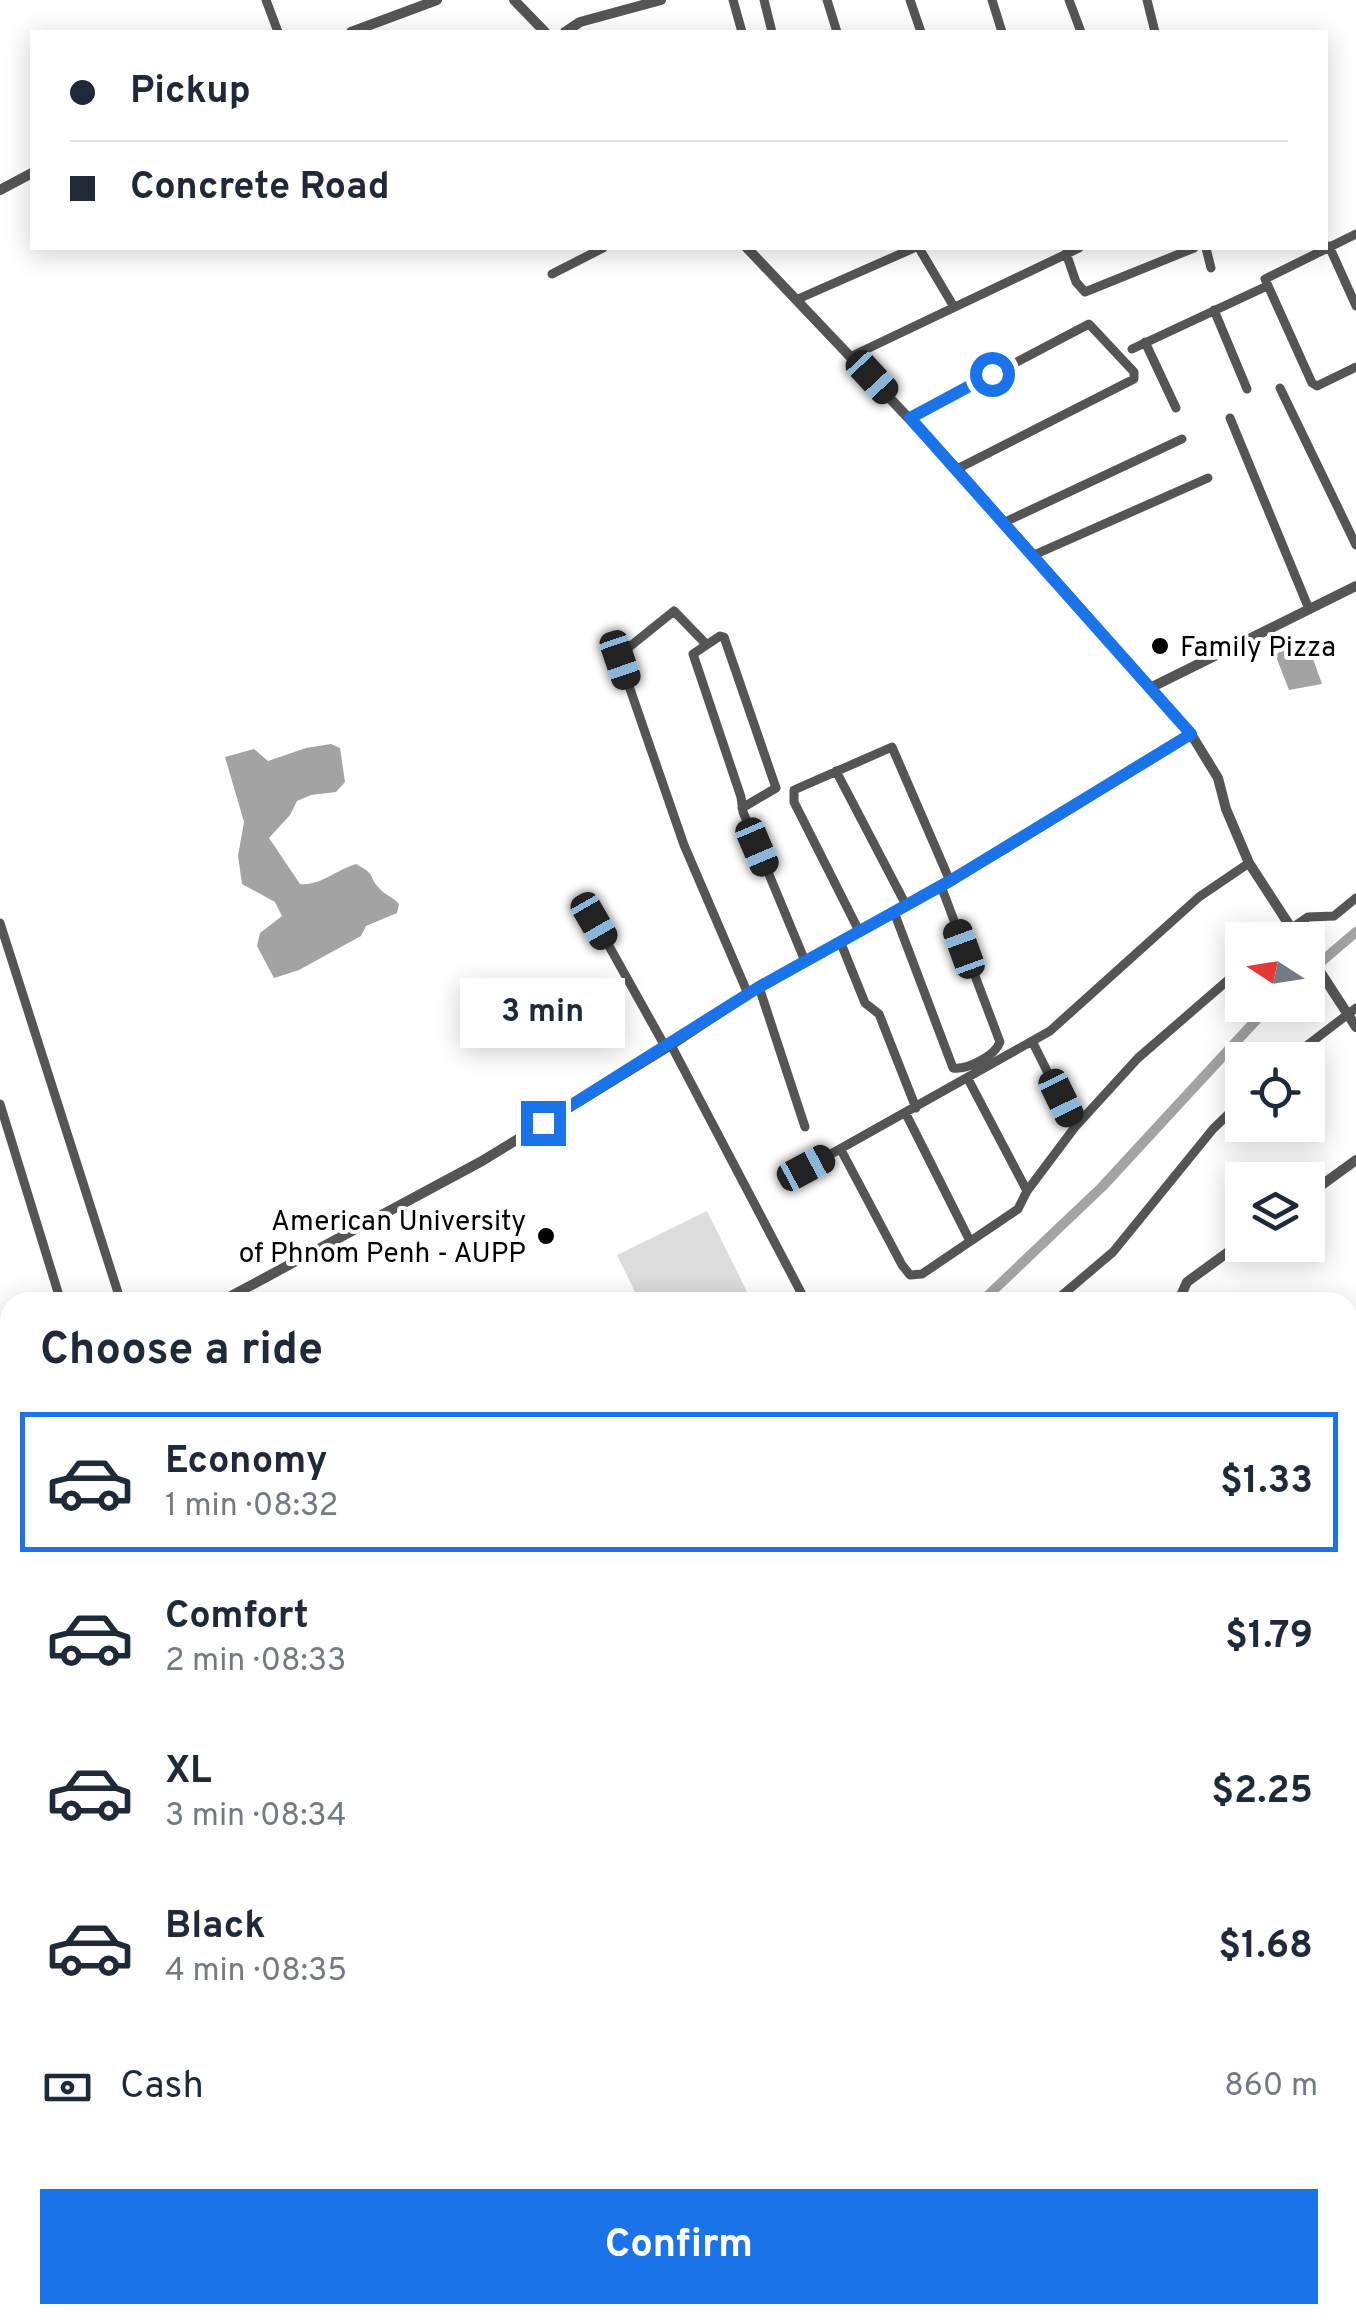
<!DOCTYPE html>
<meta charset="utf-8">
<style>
body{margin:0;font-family:Overpass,sans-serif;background:#f2f2f3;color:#1f2937;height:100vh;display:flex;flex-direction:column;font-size:38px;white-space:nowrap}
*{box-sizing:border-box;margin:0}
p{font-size:32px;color:#747a83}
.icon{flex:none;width:55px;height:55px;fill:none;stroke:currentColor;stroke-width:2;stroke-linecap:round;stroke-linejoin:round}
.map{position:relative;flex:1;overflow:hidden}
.panel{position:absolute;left:0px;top:1292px;width:1358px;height:1032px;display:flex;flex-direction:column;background:#fff;border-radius:30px 30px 0 0;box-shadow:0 5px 25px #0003}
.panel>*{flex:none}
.hud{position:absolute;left:30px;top:30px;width:1298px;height:220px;border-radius:0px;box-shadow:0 5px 25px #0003;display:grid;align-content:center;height:220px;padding:0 40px;background:#fff}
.needle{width:65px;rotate:282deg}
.buttons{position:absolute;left:1225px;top:922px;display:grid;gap:20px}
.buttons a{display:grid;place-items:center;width:100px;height:100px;border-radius:0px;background:#fff;box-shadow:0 5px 25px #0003;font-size:50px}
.end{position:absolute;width:45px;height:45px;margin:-22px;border:12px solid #1a73e8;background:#fff;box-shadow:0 0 0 5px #fff}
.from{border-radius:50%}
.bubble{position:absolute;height:70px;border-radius:0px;background:#fff;box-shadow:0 5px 25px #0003;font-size:32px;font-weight:700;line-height:70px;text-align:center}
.car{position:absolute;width:30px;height:60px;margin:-30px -15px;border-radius:12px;box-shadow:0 0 8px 2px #0007;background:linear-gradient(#222 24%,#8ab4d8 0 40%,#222 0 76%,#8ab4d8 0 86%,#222 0)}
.hud b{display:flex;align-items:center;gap:35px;height:95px;font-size:38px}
.hud b+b{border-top:2px solid #e0e1e3}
.hud i{width:25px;height:25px;background:#1f2937}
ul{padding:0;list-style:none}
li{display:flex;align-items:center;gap:30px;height:140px;margin:0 20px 15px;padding:0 20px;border:5px solid transparent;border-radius:0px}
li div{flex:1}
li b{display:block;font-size:38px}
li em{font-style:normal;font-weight:700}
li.on{border-color:#1a73e8}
li>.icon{width:90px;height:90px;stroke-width:1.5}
h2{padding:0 40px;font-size:45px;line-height:120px}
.pay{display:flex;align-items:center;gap:25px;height:110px;padding:0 40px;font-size:38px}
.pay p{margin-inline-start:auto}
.button{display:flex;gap:20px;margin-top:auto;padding:20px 40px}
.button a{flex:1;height:115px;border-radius:0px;background:#1a73e8;color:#fff;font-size:40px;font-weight:700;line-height:115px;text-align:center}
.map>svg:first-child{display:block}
.green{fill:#dcdcdc}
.water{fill:#a3a3a3}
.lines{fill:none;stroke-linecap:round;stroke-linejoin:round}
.canal{stroke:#a3a3a3;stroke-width:10}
.minor{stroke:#555;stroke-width:9}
.tertiary{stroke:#555;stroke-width:10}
.secondary{stroke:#222;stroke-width:12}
.route{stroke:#1a73e8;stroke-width:12}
.poi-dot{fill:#000;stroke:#fff;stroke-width:4}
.labels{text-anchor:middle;stroke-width:8;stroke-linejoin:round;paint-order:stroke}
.poi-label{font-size:28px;fill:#000;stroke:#fff;text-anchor:start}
</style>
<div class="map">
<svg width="1356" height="2323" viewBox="0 0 1356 2323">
<rect width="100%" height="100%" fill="#fff"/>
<path class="green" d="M707,1211L752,1302H640L617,1255Z"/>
<path class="water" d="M1307,642L1322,684L1289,690L1275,654Z
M331,744L340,748L345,782L336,792L311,795L297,801L290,815L269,838L300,884C320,886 336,870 356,864C378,876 367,875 379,888C385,895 393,897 399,904L397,913L366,926L361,936L299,970L274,978L257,946L260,933L282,916L275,902L242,884L238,856L244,822L225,757L254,749L268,761L306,748Z
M1356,2226V2323H1299L1297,2315H1348V2228Z"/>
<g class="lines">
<path class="canal" d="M1308,973L1356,932
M981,1302L1102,1187L1270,1005
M0,2004L10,1998"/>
<path class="minor" d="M266,0L278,32
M733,0L742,32
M764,0L772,32
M827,0L837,32
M910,0L921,32
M992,0L1002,32
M1069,0L1081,32
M1147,0L1155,32
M1356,234L1265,279L1312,383L1317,386L1356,367
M1329,246L1356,306
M919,248L954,307
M1206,248L1211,268
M1066,253L1076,282L1085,292L1194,248
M552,274L603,248
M798,299L914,248
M1214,310L1247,389
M1145,342L1176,408
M1132,349L1267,286
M852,356L1079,248
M1280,388L1356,545
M910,418L1089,324L1134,372V379L957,469
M1230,418L1309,609
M1005,522L1182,439
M1034,555L1208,478
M705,643L674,611L623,652L620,660L684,845L748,994
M836,771L906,905
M742,808L776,788L724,637L720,636L693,654L741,797L743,812L805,961
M894,912L953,1068C967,1070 995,1056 1000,1042L941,886
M595,921L666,1048
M0,923L121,1302
M859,931L794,802V790L892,747L950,881
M1275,940L1308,917L1334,916L1356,898
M840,941L865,1003L879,1014L916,1108
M759,987L805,1127
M1032,1041L1075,1127
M671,1045L806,1302
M1288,1060L1356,1008
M968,1079L1027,1191
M0,1104L61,1302
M906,1114L970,1241
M841,1150L902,1265L910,1275L922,1274L1018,1209L1027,1191L1075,1127L1138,1058L1242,968
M806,1168L1050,1031L1199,897L1249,863
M1054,1302L1113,1252L1213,1129L1242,1101
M1348,1413L1356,1425
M1348,1620L1356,1616
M1348,1733L1356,1731
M1348,1837L1356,1835
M0,1852L10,1846
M1348,1946L1356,1944
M1348,1998L1356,2030
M1348,2046L1356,2043
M0,2247L10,2239
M166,2315L169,2323
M586,2315L588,2323
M1242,2323L1258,2319"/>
<path class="tertiary" d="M514,0L545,32
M351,32L437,0
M565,32L580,22L661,0
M0,190L32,173
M747,248L957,469L1191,734L1218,778L1226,809L1249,863L1299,940
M1152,687L1356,586
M1308,953L1356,1027
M1308,1195L1356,1160
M220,1302L482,1161L671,1045L748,994L1006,848L1191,734
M1178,1302L1187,1282L1242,1242
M0,1428L10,1423
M1348,1539L1356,1551
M1005,2315L1007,2323"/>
<path class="secondary" d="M1348,2167L1356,2165
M1348,2183L1356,2181
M727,2323L759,2315
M795,2323L827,2315"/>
</g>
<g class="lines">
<path class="route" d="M543,1123L759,987L950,881L1191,734L910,418L992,374"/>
</g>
<g class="poi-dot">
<circle cx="1160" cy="646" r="10"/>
<circle cx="546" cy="1236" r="10"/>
</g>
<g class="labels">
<g class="poi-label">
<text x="1180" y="656">Family Pizza</text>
<text x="526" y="1230" text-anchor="end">American University<tspan x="526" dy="32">of Phnom Penh - AUPP</tspan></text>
</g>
</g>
</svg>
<div class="buttons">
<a><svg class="needle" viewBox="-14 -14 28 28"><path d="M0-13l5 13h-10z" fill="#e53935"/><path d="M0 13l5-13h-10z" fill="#747a83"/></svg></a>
<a><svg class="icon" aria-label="locate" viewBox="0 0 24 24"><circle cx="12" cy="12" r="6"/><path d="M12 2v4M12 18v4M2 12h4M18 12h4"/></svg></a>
<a><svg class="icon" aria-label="layers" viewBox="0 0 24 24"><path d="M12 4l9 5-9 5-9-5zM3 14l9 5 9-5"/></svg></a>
</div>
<i class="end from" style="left:992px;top:374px"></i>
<i class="end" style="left:543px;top:1123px"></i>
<div class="bubble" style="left:460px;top:978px;width:165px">3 min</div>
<i class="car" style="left:872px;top:377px;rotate:137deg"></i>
<i class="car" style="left:620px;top:660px;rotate:161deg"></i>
<i class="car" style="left:757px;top:847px;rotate:157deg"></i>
<i class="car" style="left:594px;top:921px;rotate:150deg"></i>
<i class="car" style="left:964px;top:949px;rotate:340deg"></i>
<i class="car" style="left:1061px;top:1098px;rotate:154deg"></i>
<i class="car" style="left:806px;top:1168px;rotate:62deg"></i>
<div class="hud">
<b><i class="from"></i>Pickup</b>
<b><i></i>Concrete Road</b>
</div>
<section class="panel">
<h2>Choose a ride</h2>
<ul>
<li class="on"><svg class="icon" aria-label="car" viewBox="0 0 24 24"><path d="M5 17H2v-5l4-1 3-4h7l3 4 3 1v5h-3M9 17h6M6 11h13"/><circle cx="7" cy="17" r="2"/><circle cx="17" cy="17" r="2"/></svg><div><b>Economy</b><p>1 min · 08:32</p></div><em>$1.33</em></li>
<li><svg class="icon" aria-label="car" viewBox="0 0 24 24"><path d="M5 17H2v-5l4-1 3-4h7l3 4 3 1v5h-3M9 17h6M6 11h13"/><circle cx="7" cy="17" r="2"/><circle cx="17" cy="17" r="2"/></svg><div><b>Comfort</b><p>2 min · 08:33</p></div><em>$1.79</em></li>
<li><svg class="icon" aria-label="car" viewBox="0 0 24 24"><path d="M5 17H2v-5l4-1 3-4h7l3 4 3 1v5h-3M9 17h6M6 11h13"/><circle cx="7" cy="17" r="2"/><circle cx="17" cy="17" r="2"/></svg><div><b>XL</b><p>3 min · 08:34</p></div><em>$2.25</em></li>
<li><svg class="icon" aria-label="car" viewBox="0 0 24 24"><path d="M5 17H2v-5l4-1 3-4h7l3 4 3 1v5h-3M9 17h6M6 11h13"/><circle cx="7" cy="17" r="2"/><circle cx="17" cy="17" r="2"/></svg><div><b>Black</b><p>4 min · 08:35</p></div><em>$1.68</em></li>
</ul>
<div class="pay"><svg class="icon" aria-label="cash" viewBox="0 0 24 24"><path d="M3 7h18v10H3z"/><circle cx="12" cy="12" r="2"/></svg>Cash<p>860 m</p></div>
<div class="button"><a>Confirm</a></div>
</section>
</div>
